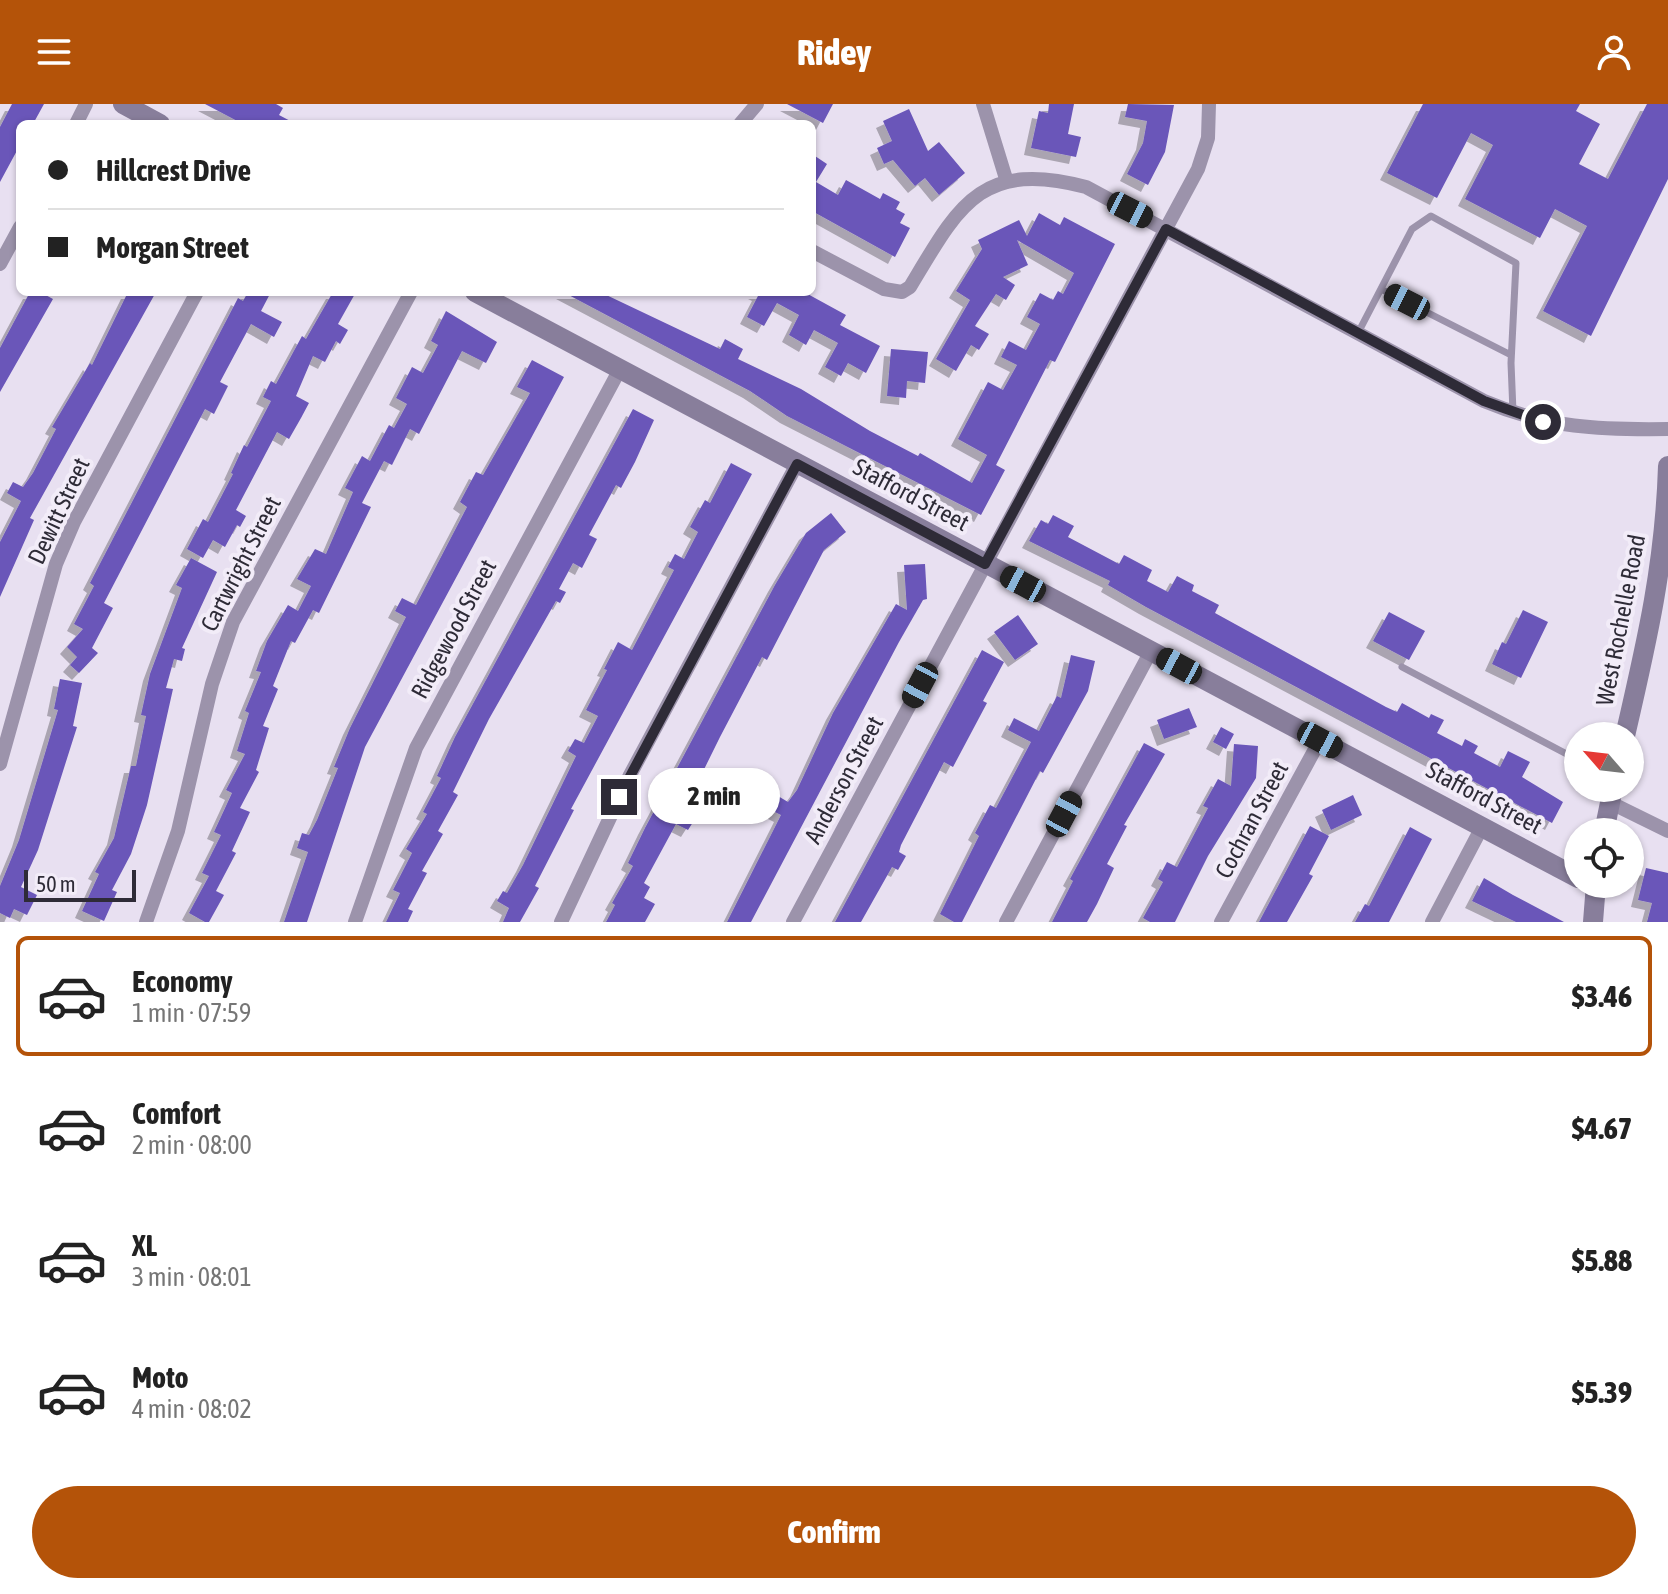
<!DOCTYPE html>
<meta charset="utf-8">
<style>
body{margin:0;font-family:"Asap Condensed",sans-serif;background:#f6f6f6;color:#222;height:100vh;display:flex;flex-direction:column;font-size:30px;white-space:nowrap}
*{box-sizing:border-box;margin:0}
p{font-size:26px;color:#767676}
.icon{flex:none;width:44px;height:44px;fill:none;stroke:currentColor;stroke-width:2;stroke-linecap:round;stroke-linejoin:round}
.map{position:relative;height:818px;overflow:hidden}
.details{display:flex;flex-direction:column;background:#fff;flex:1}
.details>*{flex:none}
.hud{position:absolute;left:16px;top:16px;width:800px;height:176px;border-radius:12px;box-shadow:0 2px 6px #0004;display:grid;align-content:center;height:176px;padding:0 32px;background:#fff}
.needle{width:52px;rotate:298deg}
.buttons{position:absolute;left:1564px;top:618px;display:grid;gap:16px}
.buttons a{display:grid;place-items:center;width:80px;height:80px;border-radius:50%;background:#fff;box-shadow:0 2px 6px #0004;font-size:40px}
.scale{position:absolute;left:24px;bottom:20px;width:112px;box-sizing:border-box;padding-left:8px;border:4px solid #2e2b37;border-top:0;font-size:22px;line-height:28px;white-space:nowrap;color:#2e2b37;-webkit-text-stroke:6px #f2ecf8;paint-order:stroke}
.end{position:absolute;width:36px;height:36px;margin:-18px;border:10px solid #2e2b37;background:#fff;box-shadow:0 0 0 4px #fff}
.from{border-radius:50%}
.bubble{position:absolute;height:56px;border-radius:28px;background:#fff;box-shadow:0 2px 6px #0004;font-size:26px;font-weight:800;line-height:56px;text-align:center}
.car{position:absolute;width:24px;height:48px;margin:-24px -12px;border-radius:10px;box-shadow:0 0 6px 2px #0007;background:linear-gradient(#222 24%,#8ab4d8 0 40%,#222 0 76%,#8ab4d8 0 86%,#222 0)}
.hud b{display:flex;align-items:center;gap:28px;height:76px;font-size:30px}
.hud b+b{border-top:2px solid #e0e0e0}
.hud i{width:20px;height:20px;background:#222}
ul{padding:14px 0 0;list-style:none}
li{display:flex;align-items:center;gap:24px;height:120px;margin:0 16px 12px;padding:0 16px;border:4px solid transparent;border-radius:12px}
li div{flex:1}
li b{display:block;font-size:30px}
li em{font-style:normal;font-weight:800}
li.current{border-color:#b45309}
li>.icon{width:72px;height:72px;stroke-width:1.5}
.cta{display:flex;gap:16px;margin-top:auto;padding:16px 32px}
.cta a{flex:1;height:92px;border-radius:48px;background:#b45309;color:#fff;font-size:32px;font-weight:800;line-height:92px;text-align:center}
header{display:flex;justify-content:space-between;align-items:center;height:104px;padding:0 32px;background:#b45309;color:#fff;font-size:36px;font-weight:800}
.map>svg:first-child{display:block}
.building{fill:#6a56b9;filter:url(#shadow)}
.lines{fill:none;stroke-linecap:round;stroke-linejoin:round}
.lane{stroke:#9c93ab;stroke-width:7}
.street{stroke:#9c93ab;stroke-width:14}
.secondary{stroke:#887e9b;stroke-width:20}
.route{stroke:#2e2b37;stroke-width:10}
.labels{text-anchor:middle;stroke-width:8;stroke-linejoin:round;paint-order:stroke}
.street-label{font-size:24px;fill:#2e2b37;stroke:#f2ecf8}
</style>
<header><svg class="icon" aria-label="menu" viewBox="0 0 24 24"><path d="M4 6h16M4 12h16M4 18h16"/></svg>Ridey<svg class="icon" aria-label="person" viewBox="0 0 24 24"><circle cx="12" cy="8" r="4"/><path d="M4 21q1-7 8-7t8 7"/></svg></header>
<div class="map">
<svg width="1668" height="818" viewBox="0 0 1668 818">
<defs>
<filter id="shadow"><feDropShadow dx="-7" dy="7" stdDeviation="0" flood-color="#0004"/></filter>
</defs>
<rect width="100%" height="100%" fill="#e8e0f1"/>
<path class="building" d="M12,0H44L33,20H20V41L0,78V23Z
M205,0H276L283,4L279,11L296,20H243Z
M787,0H833L823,19Z
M1049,0H1074L1068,30L1081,33L1076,53L1031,44L1039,7L1048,9Z
M1128,0L1174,1L1165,48L1148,81L1127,70L1143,39L1147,17L1125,13Z
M1423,0H1580L1576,7L1600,20L1579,60L1608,75L1647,0H1668V75L1591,232L1543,207L1587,122L1555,105L1540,134L1465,95L1493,41L1471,29L1437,94L1387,69Z
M909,5L928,47L939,38L965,69L939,91L925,74L915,82L893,56L884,60L877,44L892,37L883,17Z
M812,50L827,60L816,78L838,91L846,76L880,95L883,89L900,98L896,105L905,110L900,119L910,124L895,153L812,107Z
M1039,109L1060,121L1064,113L1115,140L1055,258L1050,256L996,361L1005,366L981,411L787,312L750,287L563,188H600L720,245L725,235L743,245L738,255L801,285L870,327L918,352L920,349L972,379L987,351L958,335L988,278L1003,286L1017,261L1001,253L1009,237L1026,246L1040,220L1027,213L1040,189L1053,196L1058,187L1063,190L1074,169L1017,136L1028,161L1003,173L1015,181L1006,196L996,190L975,222L989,230L979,246L971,241L956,267L936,255L970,196L956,187L982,145L978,136L1019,116L1027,132Z
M30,188H40L53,195L0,288V244Z
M128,188H156L30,414L34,416L0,493V438L21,397L7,389L13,378L23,383L33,369L56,325L52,323L90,259L92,261Z
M248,188H271L261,207L282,218L274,233L251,220L220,278L228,282L214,310L205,305L104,499L113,504L92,544L98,549L79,569L70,561L77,553L67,543L83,525L74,520L94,482L90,479L238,194L243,197Z
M333,188H356L338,220L348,226L340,240L336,237L325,258L313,252L296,292L309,299L301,314L289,335L277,328L236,406L246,412L240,423L237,421L225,443L213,436L203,454L187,445L203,415L208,418L233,370L231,369L244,341L247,343L271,297L263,293L271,277L276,280L302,232L306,235Z
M755,188H804L846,211L840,221L880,242L866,269L848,259L841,272L825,263L838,239L814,226L806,241L789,231L799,211L777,199L764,222L747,213L759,190Z
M446,207L497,238L486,259L462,247L419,330L410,325L392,361L384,357L362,399L371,403L319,509L313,506L295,539L291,537L273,582L278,585L263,622L269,624L256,666L259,668L240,704L250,708L232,747L236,749L216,787L224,791L209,818H205L189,809L209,772L202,769L221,731L214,728L232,689L226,686L245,650L237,647L249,609L245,607L261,568L256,567L267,537L288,501L298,507L311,482L297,475L315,445L326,450L353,388L345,384L362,352L370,357L389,321L394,324L407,300L396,294L412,263L423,269L438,241L431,237Z
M891,245L928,248L925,279L907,277L906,294L887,292Z
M532,256L564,273L365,643L307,818H284L308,748L297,744L302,729L309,731L317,716L338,664L334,663L350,624L406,513L395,507L402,494L416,501L467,403L460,398L476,368L483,371L530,289L517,283Z
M633,305L654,316L635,358L621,384L616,381L589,431L597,435L582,464L573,459L559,485L566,488L560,499L556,497L489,615L453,688L458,691L438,727L443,730L422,767L427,769L408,805L413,807L408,818H386L400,789L393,786L412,749L406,745L427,710L423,708L441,674L437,672L455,633Z
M731,359L752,370L571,705L574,706L535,782L539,784L520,818H503L509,804L497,797L503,787L507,789L523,761L576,652L568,647L575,635L584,639L598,612L586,606L607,566L604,565L618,538L632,546L674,466L668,463L675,450L684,455L698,428L690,423L705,396L710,399Z
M831,409L846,428L824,446L767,556L762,553L720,633L683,708L695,715L688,726L676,720L644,779L650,783L644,794L655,800L645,818H606L615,801L612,799L633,762L628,759L645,724L775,481L806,429Z
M1053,411L1074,422L1068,433L1119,460L1124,451L1152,466L1147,477L1168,488L1177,472L1194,481L1192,487L1219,501L1215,509L1386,603L1397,608L1402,599L1429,614L1431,610L1444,616L1437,629L1462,642L1465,635L1478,642L1474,649L1500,663L1508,647L1530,658L1522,673L1563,698L1552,719L1146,503L1108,481L1110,477L1029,437L1041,416L1048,420Z
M191,454L217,468L182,544L185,545L182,557L174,555L166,584L173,585L147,701L131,750L112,786L117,788L104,817L82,807L99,770L95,768L114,734L131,662H136L146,612L141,611L150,570L182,484L176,481Z
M925,460L927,495L923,496L899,538L751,818H727L781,711L771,706L778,692L788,698L797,686L833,609L896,500L907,506L904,461Z
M1523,506L1548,518L1521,574L1492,560L1502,538L1506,540Z
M1389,508L1425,527L1409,556L1373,537Z
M1018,511L1038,540L1015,556L994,528Z
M982,546L1004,558L983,597L987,599L953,663L944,658L901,741L899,748L906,752L898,766L892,763L861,818H835Z
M1071,551L1095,557L1088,587L1043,669L1040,667L962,818H954L940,810L979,732L975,729L990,701L996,704L1031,638L1008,626L1014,614L1039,627L1057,592L1061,594Z
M60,575L82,579L73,622L77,623L38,746L21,783L37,791L27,811L14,805L10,814L0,809V782L19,736L58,606L54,605Z
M1189,604L1197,623L1164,635L1157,616Z
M1221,623L1234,630L1226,645L1213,638Z
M1144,639L1165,650L1124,721L1127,722L1107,760L1114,764L1097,800L1087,818H1052L1073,777L1070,775Z
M1234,640L1258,642L1256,674L1208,752L1175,818H1150L1143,814L1163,778L1158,775L1167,758L1177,763L1208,704L1203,702L1218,675L1231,682Z
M1353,691L1362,711L1331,726L1322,706Z
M1310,722L1329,732L1309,770L1313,772L1287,818H1259Z
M1410,723L1432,735L1389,818H1355L1365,800L1369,802Z
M1646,764L1668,769V818H1647L1652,799L1638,796Z
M1484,774L1513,791L1564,818H1516L1472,797Z"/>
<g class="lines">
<path class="lane" d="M1381,185L1511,251
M1358,229L1412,125L1431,112L1516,159L1511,259L1513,308
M1402,563L1578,656"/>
<path class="street" d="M983,0L1007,78
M76,20L86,0
M740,20L757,0
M812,147L884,185L902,188L910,183C958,103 980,55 1086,83L1484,297C1548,324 1599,326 1668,325
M0,160L20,123
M0,660L56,460L74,418L197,188
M1609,698L1668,727
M146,818L178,727L212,580L233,518L411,188
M355,818L416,644L620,265
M561,818L630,671L797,360
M793,818L1198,65L1208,34L1209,0
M1006,818L1151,547
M1221,818L1320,636
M1432,818L1482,723"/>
<path class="secondary" d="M123,0L160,20
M475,188L1578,774
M1625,632C1647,537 1665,460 1668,362
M1604,728L1613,684
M1593,818L1596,780"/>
</g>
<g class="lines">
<path class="route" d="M619,693L797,360L985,460L1166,125L1484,297L1543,318"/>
</g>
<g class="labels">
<g class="street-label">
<text transform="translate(911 391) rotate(28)" y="8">Stafford Street</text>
<text transform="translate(59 407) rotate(-65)" y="8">Dewitt Street</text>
<text transform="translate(241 460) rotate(-63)" y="8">Cartwright Street</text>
<text transform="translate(1621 516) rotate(-79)" y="8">West Rochelle Road</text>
<text transform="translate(454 525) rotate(-62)" y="8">Ridgewood Street</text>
<text transform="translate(844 676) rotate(-62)" y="8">Anderson Street</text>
<text transform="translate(1484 694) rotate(28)" y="8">Stafford Street</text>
<text transform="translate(1252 716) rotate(-62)" y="8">Cochran Street</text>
</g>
</g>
</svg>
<div class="buttons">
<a><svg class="needle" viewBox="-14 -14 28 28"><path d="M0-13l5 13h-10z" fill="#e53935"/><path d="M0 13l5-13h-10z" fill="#767676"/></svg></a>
<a><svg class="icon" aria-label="locate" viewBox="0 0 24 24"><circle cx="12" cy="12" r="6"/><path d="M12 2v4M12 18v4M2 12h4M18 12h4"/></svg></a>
</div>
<div class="scale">50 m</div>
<i class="end from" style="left:1543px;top:318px"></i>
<i class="end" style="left:619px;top:693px"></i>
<div class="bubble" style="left:648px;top:664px;width:132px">2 min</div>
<i class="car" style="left:1130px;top:106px;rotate:117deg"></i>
<i class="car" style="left:1407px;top:198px;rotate:297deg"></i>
<i class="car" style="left:1023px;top:480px;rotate:298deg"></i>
<i class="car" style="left:1179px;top:562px;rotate:298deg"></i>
<i class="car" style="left:920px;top:581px;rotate:208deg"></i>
<i class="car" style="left:1320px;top:636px;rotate:118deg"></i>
<i class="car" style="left:1064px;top:710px;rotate:28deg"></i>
<div class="hud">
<b><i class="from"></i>Hillcrest Drive</b>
<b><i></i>Morgan Street</b>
</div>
</div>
<section class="details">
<ul>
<li class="current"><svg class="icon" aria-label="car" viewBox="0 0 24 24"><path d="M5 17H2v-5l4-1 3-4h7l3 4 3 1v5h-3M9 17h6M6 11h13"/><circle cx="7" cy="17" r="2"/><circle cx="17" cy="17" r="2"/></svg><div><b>Economy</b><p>1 min · 07:59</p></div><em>$3.46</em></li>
<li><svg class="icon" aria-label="car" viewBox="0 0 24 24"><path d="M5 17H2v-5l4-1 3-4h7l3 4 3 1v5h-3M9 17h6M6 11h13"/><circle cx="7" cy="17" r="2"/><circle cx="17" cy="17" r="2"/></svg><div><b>Comfort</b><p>2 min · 08:00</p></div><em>$4.67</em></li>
<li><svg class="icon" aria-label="car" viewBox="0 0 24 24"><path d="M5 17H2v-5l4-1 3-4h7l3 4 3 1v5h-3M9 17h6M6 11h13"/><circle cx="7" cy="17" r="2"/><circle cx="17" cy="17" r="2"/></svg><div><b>XL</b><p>3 min · 08:01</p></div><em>$5.88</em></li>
<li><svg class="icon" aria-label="car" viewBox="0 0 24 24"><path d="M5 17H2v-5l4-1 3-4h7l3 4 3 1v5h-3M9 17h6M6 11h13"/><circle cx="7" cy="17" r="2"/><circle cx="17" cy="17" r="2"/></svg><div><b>Moto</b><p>4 min · 08:02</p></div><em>$5.39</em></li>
</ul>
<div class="cta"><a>Confirm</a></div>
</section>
